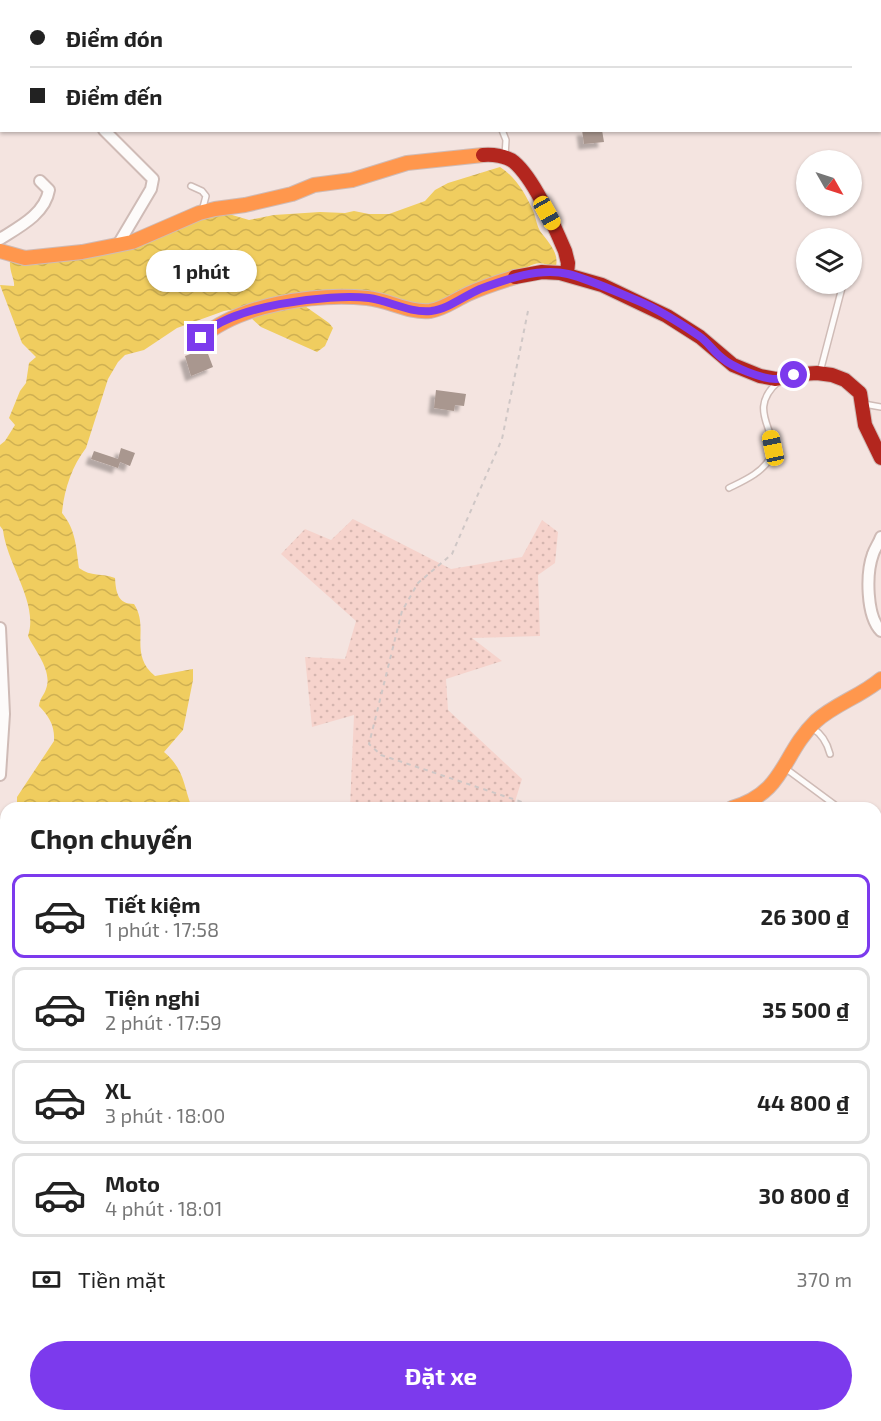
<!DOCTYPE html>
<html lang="vi">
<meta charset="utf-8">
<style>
body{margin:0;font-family:"Exo 2",sans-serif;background:#f6f6f6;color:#222;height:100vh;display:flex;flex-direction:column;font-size:22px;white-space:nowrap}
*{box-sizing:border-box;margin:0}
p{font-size:20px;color:#767676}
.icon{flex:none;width:33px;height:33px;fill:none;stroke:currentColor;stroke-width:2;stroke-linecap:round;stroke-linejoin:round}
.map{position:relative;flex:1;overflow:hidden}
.details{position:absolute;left:0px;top:802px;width:882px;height:620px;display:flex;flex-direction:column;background:#fff;border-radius:18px 18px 0 0;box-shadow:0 2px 4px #0004}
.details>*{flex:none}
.guide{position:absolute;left:0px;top:0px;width:882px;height:132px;box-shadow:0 2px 4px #0004;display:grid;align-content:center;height:132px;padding:0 30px;background:#fff}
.needle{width:39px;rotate:129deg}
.buttons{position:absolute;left:796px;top:150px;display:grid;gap:12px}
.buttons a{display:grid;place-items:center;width:66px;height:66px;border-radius:50%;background:#fff;box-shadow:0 2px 4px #0004;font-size:30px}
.end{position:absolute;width:27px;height:27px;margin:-14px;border:8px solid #7c3aed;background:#fff;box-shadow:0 0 0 3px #fff}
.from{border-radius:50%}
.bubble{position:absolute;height:42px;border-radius:21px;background:#fff;box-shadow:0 2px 4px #0004;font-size:20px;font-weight:700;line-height:42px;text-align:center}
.car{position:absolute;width:18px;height:36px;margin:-18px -9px;border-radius:8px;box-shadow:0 0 4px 2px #0007;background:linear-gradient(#f5c518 24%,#345 0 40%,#f5c518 0 76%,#345 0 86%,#f5c518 0)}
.guide b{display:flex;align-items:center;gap:21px;height:57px;font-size:22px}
.guide b+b{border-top:2px solid #e0e0e0}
.guide i{width:15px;height:15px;background:#222}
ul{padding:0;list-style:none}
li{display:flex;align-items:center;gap:18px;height:84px;margin:0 12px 9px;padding:0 18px;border:3px solid #e0e0e0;border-radius:12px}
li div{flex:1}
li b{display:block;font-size:22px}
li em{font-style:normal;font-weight:700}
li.on{border-color:#7c3aed}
li>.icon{width:54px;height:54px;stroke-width:1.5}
h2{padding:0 30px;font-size:27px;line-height:72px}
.pay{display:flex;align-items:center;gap:15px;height:66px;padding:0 30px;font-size:22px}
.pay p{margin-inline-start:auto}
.button{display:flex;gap:12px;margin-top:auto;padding:12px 30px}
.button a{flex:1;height:69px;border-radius:36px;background:#7c3aed;color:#fff;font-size:24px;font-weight:700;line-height:69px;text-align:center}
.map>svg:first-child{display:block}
.green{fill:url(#green-dots)}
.water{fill:url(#water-waves)}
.building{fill:#a9978f;filter:url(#shadow)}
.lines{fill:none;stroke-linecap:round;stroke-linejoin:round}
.lane-casing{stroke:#cfbbb6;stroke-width:8}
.street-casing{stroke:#cfbbb6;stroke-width:14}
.slow-casing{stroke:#cfbbb6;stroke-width:16}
.jam-casing{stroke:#cfbbb6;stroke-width:16}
.path{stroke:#cfc7c6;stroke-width:2;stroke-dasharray:4.5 4.5;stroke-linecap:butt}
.lane{stroke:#fdfbfa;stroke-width:5}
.street{stroke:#fdfbfa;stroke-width:10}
.slow{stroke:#ff974d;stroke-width:14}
.jam{stroke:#b3261e;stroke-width:14}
.route{stroke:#7c3aed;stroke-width:8}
</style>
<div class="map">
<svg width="881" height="1421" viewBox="0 0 881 1421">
<defs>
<pattern id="green-dots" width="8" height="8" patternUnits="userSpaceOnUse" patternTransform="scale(1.5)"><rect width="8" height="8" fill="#f6d3cc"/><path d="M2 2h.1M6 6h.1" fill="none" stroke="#d4b5af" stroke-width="1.8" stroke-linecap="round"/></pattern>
<pattern id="water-waves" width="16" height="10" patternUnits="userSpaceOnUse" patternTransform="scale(1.5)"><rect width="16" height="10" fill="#f0cd5f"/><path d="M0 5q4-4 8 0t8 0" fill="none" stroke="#cfb052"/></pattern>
<filter id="shadow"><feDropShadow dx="-5.5" dy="5.5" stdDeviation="1.5" flood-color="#0004"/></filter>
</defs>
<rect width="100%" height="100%" fill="#f4e4e0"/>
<path class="green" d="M353,519L451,569L522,557L542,520L558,532L555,563L538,575L540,636L472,638L502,661L446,679L448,710L522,779L513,808H343L350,807L354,715L312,727L305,657L345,659L356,621L281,554L305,529L331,540Z"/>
<path class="water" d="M500,167C517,178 526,195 534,213C536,219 537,226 540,231C548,242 561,254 555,269C539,258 530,264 517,275L428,307L339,290L224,311L177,328L144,350L125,355L118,362L108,379L86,448C72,466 64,490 62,513C76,530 76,547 79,568C91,577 102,573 115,578C116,593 118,604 134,604C150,628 128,654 155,676L193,669V680L183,730L164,752C185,770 183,785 192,808H17V797L54,741C55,726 49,716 39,706C40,697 44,696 46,689C53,671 35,651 28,636C39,603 7,565 3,530L0,526V445L5,441L15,425L9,418L20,391L26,383L29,363L36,357L22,343L0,285L14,286C15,280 9,271 10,261L52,259L222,212L249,220L274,215L320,212L345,213L354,211L369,214H389L425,201L435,190L448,183Z
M302,304L329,323L333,328L325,346L317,352L261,327L251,318Z
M6,838V1015L0,1009V843Z"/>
<path class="building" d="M582,130H602L604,142L584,144Z
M196,345L205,346L213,367L191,376L185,356L198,351Z
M436,390L466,394L464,406L455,405L454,411L434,408Z
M121,448L135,453L130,466L120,462L118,468L91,459L94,451L118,459Z"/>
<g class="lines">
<defs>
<path id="lane" d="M502,130L506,140L505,156
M191,186L202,191L206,196L202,211
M820,372L843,284
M864,404L881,407
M729,488C743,481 762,473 770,458C783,433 743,412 779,381
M812,728C822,734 827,742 830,754
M785,768L839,808
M876,828L881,831
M0,1177L6,1178"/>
<path id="street" d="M814,0V2
M104,130L153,179L151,189L119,243
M0,239C19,227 45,214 49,190L40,181
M881,537C879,543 875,548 873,554C866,573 866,616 881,631
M0,628L4,714L0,775
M0,1024L6,1030
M0,1099L6,1084
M556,1416L558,1421"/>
<path id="slow" d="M0,251L25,258L82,252L132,242L199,213L215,209L245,205L292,194L314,185L352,180L407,163L483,155
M201,338C239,304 317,293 367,298C389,300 408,313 430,311C444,309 455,300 468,294C483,287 499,282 515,277
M732,808C786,792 781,755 816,721C835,704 861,696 881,679"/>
<path id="jam" d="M483,155C492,154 507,156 514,162C535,180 554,226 565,251L568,263L567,274
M515,277L542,272L560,273L602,285L667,316L700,337L733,365L760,376L776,379L802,374L817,373L832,375L845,380L860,393L865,425L881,458"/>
</defs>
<use href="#lane" class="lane-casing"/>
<use href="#street" class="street-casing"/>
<use href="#slow" class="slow-casing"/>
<use href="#jam" class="jam-casing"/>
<path class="path" d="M528,311L502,439L452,554L418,583L402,611L369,744L381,755L540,808"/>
<use href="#lane" class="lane"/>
<use href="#street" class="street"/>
<use href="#slow" class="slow"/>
<use href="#jam" class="jam"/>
</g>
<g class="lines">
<path class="route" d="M201,338C224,306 331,293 369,298C390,301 409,313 431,311C448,309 464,296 480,289C507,279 540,267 568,274C591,280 614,291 636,300C658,309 680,323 699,336C708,342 713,351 722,358C732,367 762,379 776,379C782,379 788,377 794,375"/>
</g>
</svg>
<div class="buttons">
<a><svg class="needle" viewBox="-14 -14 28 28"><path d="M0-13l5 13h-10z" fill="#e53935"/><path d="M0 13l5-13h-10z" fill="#767676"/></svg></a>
<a><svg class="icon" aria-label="layers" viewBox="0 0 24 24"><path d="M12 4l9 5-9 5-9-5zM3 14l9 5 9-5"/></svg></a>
</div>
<i class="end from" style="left:794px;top:375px"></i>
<i class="end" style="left:201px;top:338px"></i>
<div class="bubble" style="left:146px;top:250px;width:111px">1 phút</div>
<i class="car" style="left:547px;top:213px;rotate:151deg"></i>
<i class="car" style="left:773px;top:448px;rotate:348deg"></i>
<div class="guide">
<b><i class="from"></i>Điểm đón</b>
<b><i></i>Điểm đến</b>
</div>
<section class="details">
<h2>Chọn chuyến</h2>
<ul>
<li class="on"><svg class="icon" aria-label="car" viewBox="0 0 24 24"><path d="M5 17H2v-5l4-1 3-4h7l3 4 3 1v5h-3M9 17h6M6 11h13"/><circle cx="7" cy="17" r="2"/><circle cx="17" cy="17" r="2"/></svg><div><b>Tiết kiệm</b><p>1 phút · 17:58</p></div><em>26 300 ₫</em></li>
<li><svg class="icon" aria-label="car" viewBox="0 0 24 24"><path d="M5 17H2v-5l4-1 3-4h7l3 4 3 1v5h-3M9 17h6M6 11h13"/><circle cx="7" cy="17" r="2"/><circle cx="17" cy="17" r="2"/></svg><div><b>Tiện nghi</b><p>2 phút · 17:59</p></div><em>35 500 ₫</em></li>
<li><svg class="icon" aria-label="car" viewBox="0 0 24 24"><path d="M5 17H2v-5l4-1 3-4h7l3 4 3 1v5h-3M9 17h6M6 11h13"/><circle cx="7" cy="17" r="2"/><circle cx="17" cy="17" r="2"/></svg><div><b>XL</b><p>3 phút · 18:00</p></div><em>44 800 ₫</em></li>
<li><svg class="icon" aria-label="car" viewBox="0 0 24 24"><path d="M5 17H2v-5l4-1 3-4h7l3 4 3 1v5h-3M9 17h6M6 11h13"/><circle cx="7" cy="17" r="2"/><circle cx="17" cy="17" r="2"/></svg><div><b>Moto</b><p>4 phút · 18:01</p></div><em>30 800 ₫</em></li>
</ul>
<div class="pay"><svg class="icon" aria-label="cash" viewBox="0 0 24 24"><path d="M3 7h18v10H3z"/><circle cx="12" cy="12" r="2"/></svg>Tiền mặt<p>370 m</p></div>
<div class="button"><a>Đặt xe</a></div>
</section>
</div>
